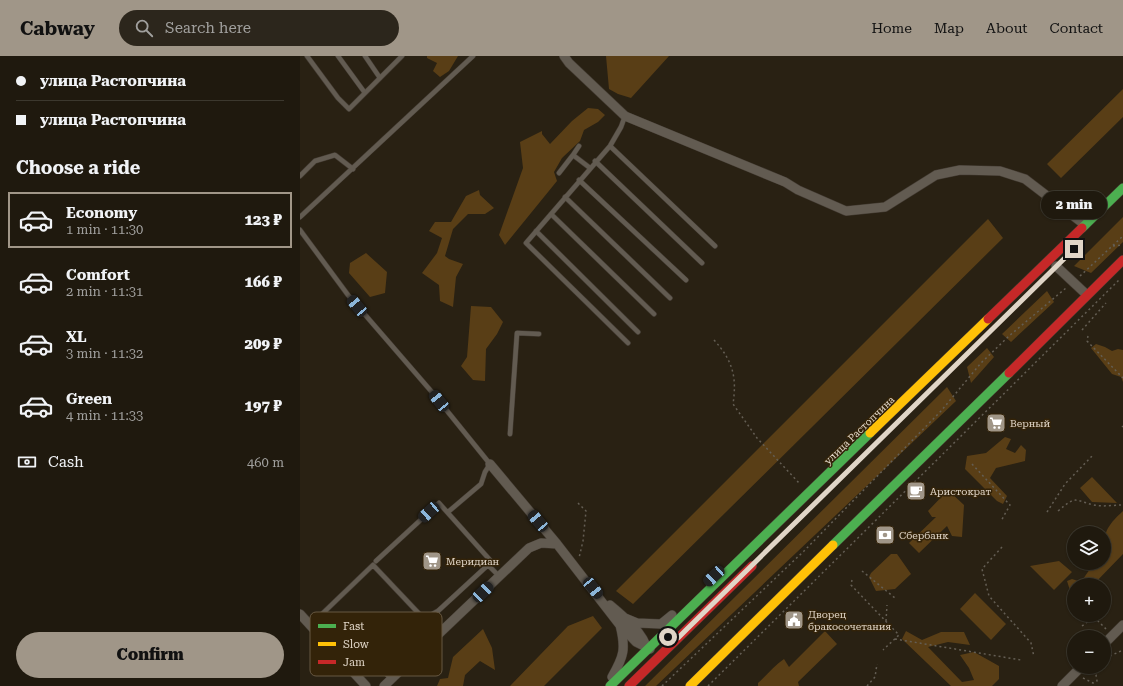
<!DOCTYPE html>
<meta charset="utf-8">
<style>
body{margin:0;font-family:"Roboto Serif",serif;background:#2c261c;color:#f1f3f6;height:100vh;display:flex;flex-direction:column;font-size:15px;white-space:nowrap}
*{box-sizing:border-box;margin:0}
p{font-size:13px;color:#a1a09e}
.icon{flex:none;width:22px;height:22px;fill:none;stroke:currentColor;stroke-width:2;stroke-linecap:round;stroke-linejoin:round}
.map{position:relative;flex:1;overflow:hidden}
.sheet{display:flex;flex-direction:column;background:#1f190e;width:300px}
.sheet>*{flex:none}
.guide{display:grid;align-content:center;height:88px;padding:0 16px;background:#1f190e}
.controls{position:absolute;left:767px;top:470px;display:grid;gap:8px}
.controls a{display:grid;place-items:center;width:44px;height:44px;border-radius:50%;background:#1f190e;box-shadow:0 1px 3px #0004,0 0 0 1px #3c382e;font-size:20px}
.end{position:absolute;width:18px;height:18px;margin:-9px;border:5px solid #e0d5c7;background:#111;box-shadow:0 0 0 2px #111}
.from{border-radius:50%}
.bubble{position:absolute;height:28px;border-radius:14px;background:#1f190e;box-shadow:0 1px 3px #0004,0 0 0 1px #3c382e;font-size:13px;font-weight:800;line-height:28px;text-align:center}
.car{position:absolute;width:12px;height:24px;margin:-12px -6px;border-radius:5px;box-shadow:0 0 3px 1px #0007;background:linear-gradient(#222 24%,#8ab4d8 0 40%,#222 0 76%,#8ab4d8 0 86%,#222 0)}
.guide b{display:flex;align-items:center;gap:14px;height:38px;font-size:15px}
.guide b+b{border-top:1px solid #3c382e}
.guide i{width:10px;height:10px;background:#f1f3f6}
ul{padding:0;list-style:none}
li{display:flex;align-items:center;gap:12px;height:56px;margin:0 8px 6px;padding:0 8px;border:2px solid transparent;border-radius:0px}
li div{flex:1}
li b{display:block;font-size:15px}
li em{font-style:normal;font-weight:800}
li.current{border-color:#a09688}
li>.icon{width:36px;height:36px;stroke-width:1.5}
h2{padding:0 16px;font-size:18px;line-height:48px}
.pay{display:flex;align-items:center;gap:10px;height:44px;padding:0 16px;font-size:15px}
.pay p{margin-inline-start:auto}
.action{display:flex;gap:8px;margin-top:auto;padding:8px 16px}
.action a{flex:1;height:46px;border-radius:24px;background:#a09688;color:#111;font-size:16px;font-weight:800;line-height:46px;text-align:center}
header{display:flex;align-items:center;gap:24px;box-sizing:border-box;height:56px;padding:0 20px;background:#a09688;color:#111}
header strong{font-size:19px}
nav{display:flex;gap:22px;margin-inline-start:auto;font-size:14px}
.search{width:280px;height:36px;background:#2c261c;display:flex;align-items:center;gap:10px;box-sizing:border-box;padding:0 14px;border-radius:22px;color:#a1a09e;font-size:15px}
main{display:flex;flex:1;min-height:0}
.map>svg:first-child{display:block}
.green{fill:#593e16}
.lines{fill:none;stroke-linecap:round;stroke-linejoin:round}
.lane-casing{stroke:#433b32;stroke-width:5.5}
.street-casing{stroke:#433b32;stroke-width:10}
.fast-casing{stroke:#433b32;stroke-width:10}
.slow-casing{stroke:#433b32;stroke-width:10}
.jam-casing{stroke:#433b32;stroke-width:10}
.path{stroke:#645e54;stroke-width:1.5;stroke-dasharray:2 3;stroke-linecap:butt}
.lane{stroke:#625b51;stroke-width:4.5}
.street{stroke:#625b51;stroke-width:9}
.fast{stroke:#4caf50;stroke-width:9}
.slow{stroke:#ffc107;stroke-width:9}
.jam{stroke:#c62828;stroke-width:9}
.route{stroke:#e0d5c7;stroke-width:5}
.labels{text-anchor:middle;stroke-width:3;stroke-linejoin:round;paint-order:stroke}
.poi-label{font-size:10px;fill:#e0d5c7;stroke:#332309;text-anchor:start}
.street-label{font-size:10px;fill:#e0d5c7;stroke:#332309}
.key{fill:#332309;stroke:#675842;stroke-width:1}
.key-label{font-size:11px;fill:#e0d5c7}
</style>
<header>
<strong>Cabway</strong>
<div class="search"><svg class="icon" aria-label="search" viewBox="0 0 24 24"><circle cx="10" cy="10" r="6"/><path d="M15 15l6 6"/></svg>Search here</div>
<nav><a>Home</a><a>Map</a><a>About</a><a>Contact</a></nav>
</header>
<main>
<section class="sheet">
<div class="guide">
<b><i class="from"></i>улица Растопчина</b>
<b><i></i>улица Растопчина</b>
</div>
<h2>Choose a ride</h2>
<ul>
<li class="current"><svg class="icon" aria-label="car" viewBox="0 0 24 24"><path d="M5 17H2v-5l4-1 3-4h7l3 4 3 1v5h-3M9 17h6M6 11h13"/><circle cx="7" cy="17" r="2"/><circle cx="17" cy="17" r="2"/></svg><div><b>Economy</b><p>1 min · 11:30</p></div><em>123 ₽</em></li>
<li><svg class="icon" aria-label="car" viewBox="0 0 24 24"><path d="M5 17H2v-5l4-1 3-4h7l3 4 3 1v5h-3M9 17h6M6 11h13"/><circle cx="7" cy="17" r="2"/><circle cx="17" cy="17" r="2"/></svg><div><b>Comfort</b><p>2 min · 11:31</p></div><em>166 ₽</em></li>
<li><svg class="icon" aria-label="car" viewBox="0 0 24 24"><path d="M5 17H2v-5l4-1 3-4h7l3 4 3 1v5h-3M9 17h6M6 11h13"/><circle cx="7" cy="17" r="2"/><circle cx="17" cy="17" r="2"/></svg><div><b>XL</b><p>3 min · 11:32</p></div><em>209 ₽</em></li>
<li><svg class="icon" aria-label="car" viewBox="0 0 24 24"><path d="M5 17H2v-5l4-1 3-4h7l3 4 3 1v5h-3M9 17h6M6 11h13"/><circle cx="7" cy="17" r="2"/><circle cx="17" cy="17" r="2"/></svg><div><b>Green</b><p>4 min · 11:33</p></div><em>197 ₽</em></li>
</ul>
<div class="pay"><svg class="icon" aria-label="cash" viewBox="0 0 24 24"><path d="M3 7h18v10H3z"/><circle cx="12" cy="12" r="2"/></svg>Cash<p>460 m</p></div>
<div class="action"><a>Confirm</a></div>
</section>
<div class="map">
<svg width="823" height="630" viewBox="0 0 823 630">
<rect width="100%" height="100%" fill="#292113"/>
<path class="green" d="M127,0H158L149,15L140,21L133,15L137,7L127,2Z
M306,0H369L331,42L318,38L309,33Z
M823,33V61L761,122L747,108Z
M288,52L298,53L305,59L298,66L284,74L280,85L262,102L254,116L257,125L205,189L199,179L223,112L220,86L242,75V78L250,88L272,65Z
M179,134L180,139L194,152L185,158H168L153,173L145,200L149,203L163,208L156,221L153,251L140,245L139,229L122,217L137,197L142,182L129,175L135,166H151L166,140Z
M823,161V186L791,217L774,210Z
M688,163L703,182L333,548L316,535Z
M66,197L87,216L85,237L70,241L49,217L50,207Z
M747,235L754,246L711,286L702,278Z
M171,250L191,251L203,266L197,278L186,293L185,325L173,324L161,310L167,301Z
M796,288L805,291L812,295L818,293L823,294V326L821,321L812,318L791,292Z
M687,292L694,301L671,327L667,311Z
M647,331L656,345L356,630H345Z
M705,381L711,383L706,393L715,397L721,389L726,394L725,405L696,412L690,422L707,440L703,448L697,445L665,413L667,400L686,397Z
M792,421L817,447L792,446L780,432Z
M648,434L664,449L662,481L652,480L647,470L619,497L609,487L636,461H632L628,455Z
M823,455V498L793,529H774V547L767,525L772,523L781,526L792,510L804,507C804,480 802,474 823,455Z
M591,498H597L611,518L595,533L576,535L569,521L571,517Z
M759,505L772,516L754,534L730,510Z
M675,537L706,568L691,584L660,553Z
M293,560L302,572L244,630H210L268,570Z
M183,573L192,592L195,614L180,605L165,619L163,630H137L140,623L148,622L153,601Z
M525,575L537,588L498,626L499,630H458V627C467,619 475,609 484,603L489,611Z
M606,575L622,584L641,576H664L670,589L648,586L628,591L662,626L674,624L669,612L660,599L674,596L699,610V623L692,630H651L602,583Z"/>
<g class="lines">
<defs>
<path id="lane" d="M7,0L38,42L49,53L102,0
M38,0L65,37
M65,0L80,22
M325,60L321,71L310,90L226,187L328,287
M310,90L415,190
M273,99L279,90
M295,105L402,207
M259,117L273,99L290,112
M0,120L15,105L35,99L53,113
M279,124L386,224
M265,141L370,242
M251,158L354,258
M0,161L173,0
M0,174L48,239L131,335L190,408L185,416L181,428L148,456
M236,175L338,276
M210,378L217,277L239,278
M76,505L139,447L190,504L188,509
M129,560L138,555L188,509L199,520
M78,609L73,611L22,558L73,509L125,564
M91,623L78,609L129,560L142,574"/>
<path id="street" d="M264,0L269,7L325,60L485,126L498,134L546,155L585,151L636,119L660,114L700,115L725,123L785,169
M756,210L787,239
M190,408L257,488L319,568L336,586L350,593
M310,549C322,559 345,578 347,594
M0,558L66,630
M325,562L337,567L361,568L372,559
M804,588L823,569
M312,621C324,600 326,593 320,569
M84,630L229,492L241,487L257,488
M762,630L781,611"/>
<path id="fast" d="M782,172L823,132
M533,489L709,317
M310,630L570,377"/>
<path id="slow" d="M570,377L688,263
M390,630L533,489"/>
<path id="jam" d="M688,263L782,172
M709,317L823,204
M329,630L452,510"/>
</defs>
<use href="#lane" class="lane-casing"/>
<use href="#street" class="street-casing"/>
<use href="#fast" class="fast-casing"/>
<use href="#slow" class="slow-casing"/>
<use href="#jam" class="jam-casing"/>
<path class="path" d="M813,190L823,189
M780,220L823,180
M782,274L806,247
M788,280L787,285L823,322
M414,284C433,305 437,321 433,348L457,382L500,428
M822,370L823,371
M672,408L710,449L701,465
M278,447L286,455L283,485L279,502
M758,455C777,439 773,444 794,449C803,451 814,449 823,449
M747,456L765,428L794,398
M702,491L682,513L689,540L731,587L734,601
M562,515L595,542
M552,524L551,529L599,579L583,594
M586,565L587,549
M782,570L794,561L806,573
M595,583L721,604
M810,600L823,594
M804,604L810,600L811,594
M783,622L793,627L797,625L796,619L790,613
M362,630L504,495L641,355L681,307L709,280L766,232
M408,630L820,223
M567,630L575,621L577,608"/>
<use href="#lane" class="lane"/>
<use href="#street" class="street"/>
<use href="#fast" class="fast"/>
<use href="#slow" class="slow"/>
<use href="#jam" class="jam"/>
</g>
<g class="lines">
<path class="route" d="M368,581L378,582L386,574L774,193"/>
</g>
<defs>
<symbol id="supermarket-square" viewBox="-11 -11 22 22"><rect x="-9" y="-9" width="18" height="18" rx="4" fill="#a09688" stroke="#332309"/><path d="M-6-5.5h2.5l.6 2H6L4.5 2H-2.5L-4.4-4H-6ZM-1.5 3.2a1.3 1.3 0 1 0 .1 0ZM3 3.2a1.3 1.3 0 1 0 .1 0Z" fill="#fff"/></symbol>
<symbol id="cafe-square" viewBox="-11 -11 22 22"><rect x="-9" y="-9" width="18" height="18" rx="4" fill="#a09688" stroke="#332309"/><path d="M-5.5-4.5H6V0H3Q3 3.5 0 3.5H-2.5Q-5.5 3.5-5.5 0ZM3-3.2v2h1.7v-2ZM-6 4.5H4V6H-6Z" fill="#fff"/></symbol>
<symbol id="bank-square" viewBox="-11 -11 22 22"><rect x="-9" y="-9" width="18" height="18" rx="4" fill="#a09688" stroke="#332309"/><path d="M-6-4H6V4H-6ZM0-2.3a2.3 2.3 0 1 0 0 4.6a2.3 2.3 0 1 0 0-4.6Z" fill="#fff"/></symbol>
<symbol id="civic-square" viewBox="-11 -11 22 22"><rect x="-9" y="-9" width="18" height="18" rx="4" fill="#a09688" stroke="#332309"/><path d="M-.6-6.5H3V-4.5H.6V-3L4-1V1h2V6H-6V1h2V-1L-.6-3ZM-1.2 2.5V6h2.4V2.5Z" fill="#fff"/></symbol>
</defs>
<g fill-rule="evenodd">
<use href="#supermarket-square" x="685" y="356" width="22" height="22"/>
<use href="#cafe-square" x="605" y="424" width="22" height="22"/>
<use href="#bank-square" x="574" y="468" width="22" height="22"/>
<use href="#supermarket-square" x="121" y="494" width="22" height="22"/>
<use href="#civic-square" x="483" y="553" width="22" height="22"/>
</g>
<g class="labels">
<g class="poi-label">
<text x="710" y="371">Верный</text>
<text x="630" y="439">Аристократ</text>
<text x="599" y="483">Сбербанк</text>
<text x="146" y="509">Меридиан</text>
<text x="508" y="562">Дворец<tspan x="508" dy="12">бракосочетания</tspan></text>
</g>
<g class="street-label">
<text transform="translate(559 374) rotate(-44)" y="4">улица Растопчина</text>
</g>
</g>
<rect x="10" y="556" width="132" height="64" rx="6" class="key"/>
<rect x="18" y="568" width="18" height="4" fill="#4caf50"/>
<rect x="18" y="586" width="18" height="4" fill="#ffc107"/>
<rect x="18" y="604" width="18" height="4" fill="#c62828"/>
<g class="key-label">
<text x="43" y="574">Fast</text>
<text x="43" y="592">Slow</text>
<text x="43" y="610">Jam</text>
</g>
</svg>
<div class="controls">
<a><svg class="icon" aria-label="layers" viewBox="0 0 24 24"><path d="M12 4l9 5-9 5-9-5zM3 14l9 5 9-5"/></svg></a>
<a>+</a>
<a>−</a>
</div>
<i class="end from" style="left:368px;top:581px"></i>
<i class="end" style="left:774px;top:193px"></i>
<div class="bubble" style="left:741px;top:135px;width:66px">2 min</div>
<i class="car" style="left:57px;top:250px;rotate:320deg"></i>
<i class="car" style="left:139px;top:345px;rotate:321deg"></i>
<i class="car" style="left:129px;top:456px;rotate:228deg"></i>
<i class="car" style="left:238px;top:465px;rotate:320deg"></i>
<i class="car" style="left:414px;top:520px;rotate:227deg"></i>
<i class="car" style="left:293px;top:532px;rotate:141deg"></i>
<i class="car" style="left:183px;top:536px;rotate:46deg"></i>
</div>
</main>
